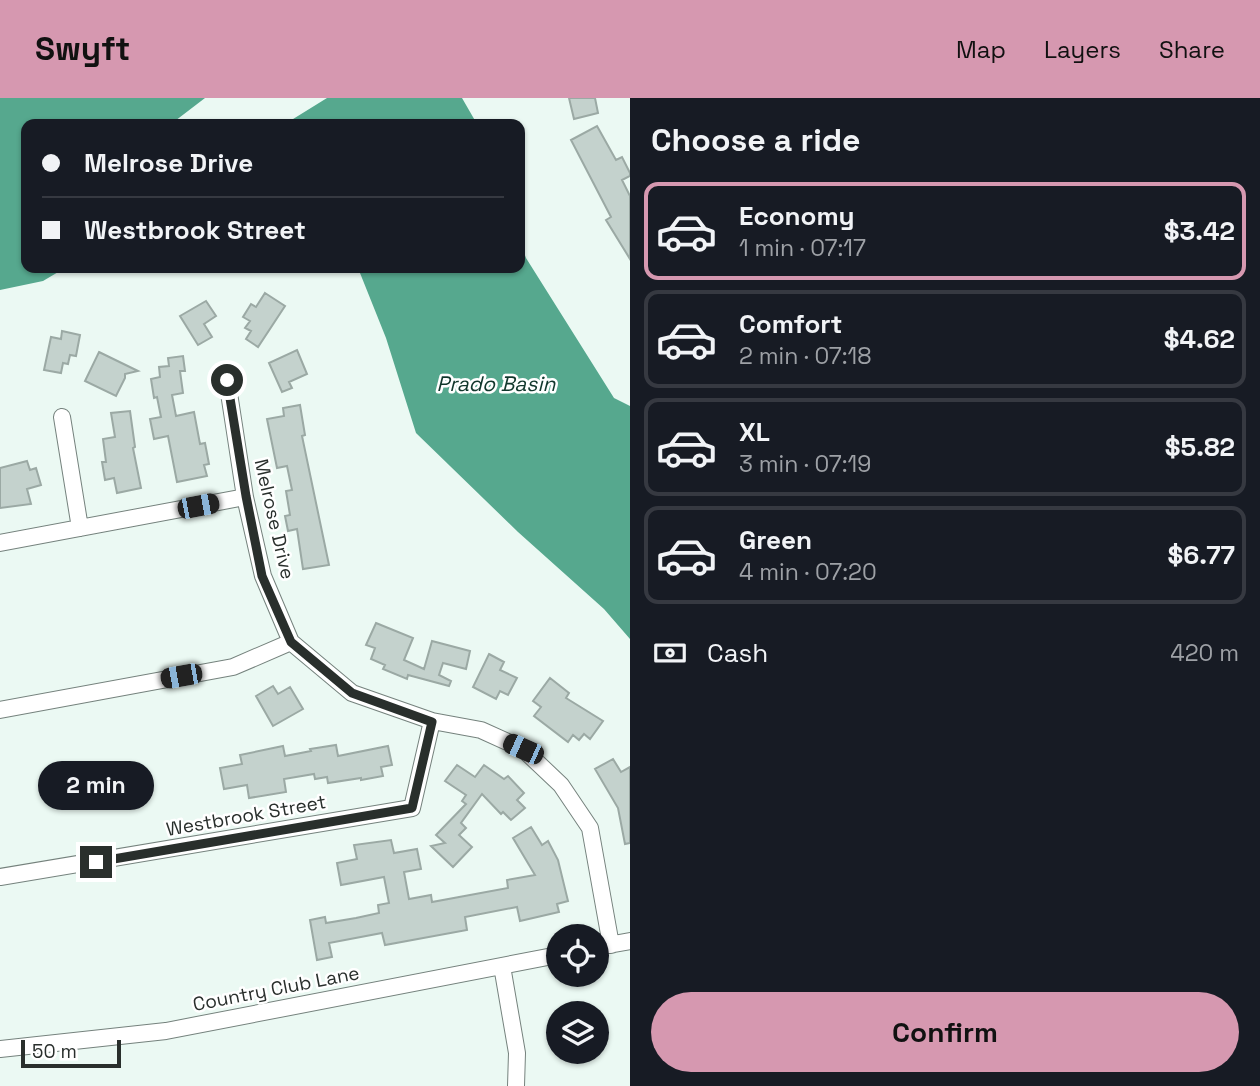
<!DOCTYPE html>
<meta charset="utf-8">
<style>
body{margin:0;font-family:"Space Grotesk",sans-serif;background:#20242c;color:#f1f3f6;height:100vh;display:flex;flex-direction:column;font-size:26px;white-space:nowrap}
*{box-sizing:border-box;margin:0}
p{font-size:23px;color:#9ea1a6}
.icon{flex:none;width:38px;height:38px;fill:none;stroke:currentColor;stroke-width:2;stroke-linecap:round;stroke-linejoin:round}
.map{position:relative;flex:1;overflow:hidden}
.drawer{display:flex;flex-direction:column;background:#171b24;width:630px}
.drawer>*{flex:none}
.hud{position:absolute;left:21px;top:21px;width:504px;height:154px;border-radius:14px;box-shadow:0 2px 5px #0004;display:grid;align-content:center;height:154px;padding:0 21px;background:#171b24}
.tools{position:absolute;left:546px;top:826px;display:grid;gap:14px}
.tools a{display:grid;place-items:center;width:63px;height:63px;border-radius:50%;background:#171b24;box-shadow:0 2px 5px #0004;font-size:35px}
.scale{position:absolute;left:21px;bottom:18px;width:100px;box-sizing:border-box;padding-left:7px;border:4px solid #292f2c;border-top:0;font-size:19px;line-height:24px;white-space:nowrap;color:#292f2c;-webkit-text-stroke:5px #fff;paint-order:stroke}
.end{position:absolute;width:32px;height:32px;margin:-16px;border:9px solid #292f2c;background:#fff;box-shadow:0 0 0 4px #fff}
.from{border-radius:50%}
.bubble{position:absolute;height:49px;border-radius:24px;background:#171b24;box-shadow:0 2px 5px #0004;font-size:23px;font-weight:700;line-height:49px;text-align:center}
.car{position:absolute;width:21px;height:42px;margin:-21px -10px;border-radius:9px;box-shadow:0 0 5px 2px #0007;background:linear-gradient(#222 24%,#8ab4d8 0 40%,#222 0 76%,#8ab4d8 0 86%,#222 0)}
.hud b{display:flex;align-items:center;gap:24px;height:66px;font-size:26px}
.hud b+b{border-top:2px solid #363941}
.hud i{width:18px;height:18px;background:#f1f3f6}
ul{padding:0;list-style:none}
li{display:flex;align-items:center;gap:21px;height:98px;margin:0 14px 10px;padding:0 7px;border:4px solid #363941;border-radius:14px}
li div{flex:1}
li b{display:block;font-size:26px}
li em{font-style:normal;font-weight:700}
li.current{border-color:#d698b0}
li>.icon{width:63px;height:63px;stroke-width:1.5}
h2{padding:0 21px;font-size:32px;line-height:84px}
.pay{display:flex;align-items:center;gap:18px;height:77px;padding:0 21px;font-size:26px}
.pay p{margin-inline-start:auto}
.cta{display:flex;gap:14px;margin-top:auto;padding:14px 21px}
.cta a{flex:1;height:80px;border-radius:42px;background:#d698b0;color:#111;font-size:28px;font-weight:700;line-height:80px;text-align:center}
header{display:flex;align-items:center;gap:42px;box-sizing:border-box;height:98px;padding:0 35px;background:#d698b0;color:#111}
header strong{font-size:33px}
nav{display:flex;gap:38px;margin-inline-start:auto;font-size:24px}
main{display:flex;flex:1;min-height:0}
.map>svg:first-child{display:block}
.water{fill:#56a88e}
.building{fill:#c4d2cd;stroke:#9ba9a4;stroke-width:2}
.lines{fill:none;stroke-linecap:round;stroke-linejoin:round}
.minor-casing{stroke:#75827d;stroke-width:18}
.minor{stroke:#fff;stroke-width:16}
.route{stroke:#292f2c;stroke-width:9}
.labels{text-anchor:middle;stroke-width:5;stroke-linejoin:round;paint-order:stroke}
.street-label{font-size:19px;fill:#292f2c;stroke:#fff}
.water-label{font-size:21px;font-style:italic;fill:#11372c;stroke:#fff}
</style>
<header>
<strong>Swyft</strong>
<nav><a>Map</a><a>Layers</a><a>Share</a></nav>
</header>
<main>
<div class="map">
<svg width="630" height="988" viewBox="0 0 630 988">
<rect width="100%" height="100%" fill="#ebf9f3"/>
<path class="water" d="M0,0H205L171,26H26V170H65L43,183L0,192Z
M327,0H462L477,26H285Z
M520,144L526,160L614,300L630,308V541L604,511L518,434L416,335L386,240L358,170H520Z"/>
<path class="building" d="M569,0H595L598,15L574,21Z
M597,28L616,62L622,59L630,75V78L622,82L630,98V161L606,122L611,119L571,42Z
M265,195L285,208L258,249L246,241L251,233L245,230L250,223L243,219L251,206L256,209Z
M206,203L216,218L204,226L212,239L198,247L180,218Z
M62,233L80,237L76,258L70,257L68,266L63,265L61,275L44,272L51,239L61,241Z
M297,252L307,276L289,284L292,290L282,294L269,265Z
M99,254L138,273L125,276V280L116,298L85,283Z
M183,258L185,273H180L183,295L172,297L176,318L194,314L200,346L205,345L209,366L204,367L207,378L177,384L168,338L154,341L150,321L161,319L157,299L154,300L151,281L160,279L159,269L169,268L168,260Z
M300,307L305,337L302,338L329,467L303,471L297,431L288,433L285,418L290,417L286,393L292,392L287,368L277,370L267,321L284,318L283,310Z
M130,313L135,349L133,350L141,390L117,395L114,380L105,382L102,364H106L103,341L115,339L111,315Z
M27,363L30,372L36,370L41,387L27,391L31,406L0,410V370Z
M376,525L413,540L404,562L424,571L432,543L470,553L466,571L443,565L439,577L451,583L449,588L408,577L407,581L383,571L385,567L371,561L375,550L366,547Z
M489,556L504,564L500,572L517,580L508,597L500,593L496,601L473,589Z
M550,580L569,595L566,600L603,623L590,641L584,636L579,642L573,637L568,644L534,618L541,609L533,603Z
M273,588L278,596L290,589L303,611L273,628L256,598Z
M336,647L338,658L388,648L392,667L381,669L383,678L361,682V680L328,685L327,679L315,681L314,676L284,681L286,694L249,700L247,687L224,691L220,670L242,666L240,657L283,648L285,658L311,653L310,651Z
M613,661L621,674L630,669V745L625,746L618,710L595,671Z
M457,667L475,679L484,667L504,681L508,678L524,695L517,702L525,710L511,722L503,714L501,716L482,696L461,725L466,730L459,737L472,749L453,769L431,748L445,745L436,737L466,706L462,703L466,697L445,683Z
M531,729L542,747L548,743L558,762L568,803L557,806L559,814L520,823L517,809L465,819L467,832L385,847L382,835L329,845L332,859L317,862L310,822L325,819L326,825L356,820L379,815L378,807L389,805L384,779L341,787L337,765L357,761L354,747L391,742L394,755L417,751L421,771L404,774L409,801L431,797L432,804L508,790L507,782L535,777L513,740Z"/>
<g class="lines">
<defs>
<path id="minor" d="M227,282L245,399L263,478L291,544L352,595L432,623L481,632L523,651L561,687L590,730L611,847
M62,319L80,430
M0,445L245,399
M0,612L233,569L291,544
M0,779L412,710L432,623
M597,849L630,843
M502,868L517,955L516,988
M0,951L166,933L558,857"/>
</defs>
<use href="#minor" class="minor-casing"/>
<use href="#minor" class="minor"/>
</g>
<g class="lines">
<path class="route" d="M96,764L412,710L432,624L352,595L291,544L262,478L246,398L227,282"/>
</g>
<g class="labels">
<g class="street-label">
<text transform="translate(275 421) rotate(77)" y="7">Melrose Drive</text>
<text transform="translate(246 717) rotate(-10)" y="7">Westbrook Street</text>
<text transform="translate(276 890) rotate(-11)" y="7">Country Club Lane</text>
</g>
<g class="water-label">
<text x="496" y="293">Prado Basin</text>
</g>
</g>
</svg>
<div class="tools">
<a><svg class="icon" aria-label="locate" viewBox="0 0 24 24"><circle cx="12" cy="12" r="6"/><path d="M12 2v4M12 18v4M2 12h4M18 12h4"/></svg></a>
<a><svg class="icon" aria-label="layers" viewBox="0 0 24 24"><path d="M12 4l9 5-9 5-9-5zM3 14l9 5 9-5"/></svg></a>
</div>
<div class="scale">50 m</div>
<i class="end from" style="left:227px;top:282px"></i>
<i class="end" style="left:96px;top:764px"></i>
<div class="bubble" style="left:38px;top:663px;width:116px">2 min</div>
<i class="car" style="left:198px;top:408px;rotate:79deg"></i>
<i class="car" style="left:181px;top:578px;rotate:260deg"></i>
<i class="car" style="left:523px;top:651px;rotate:294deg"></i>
<div class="hud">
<b><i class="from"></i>Melrose Drive</b>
<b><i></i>Westbrook Street</b>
</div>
</div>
<section class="drawer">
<h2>Choose a ride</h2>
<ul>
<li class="current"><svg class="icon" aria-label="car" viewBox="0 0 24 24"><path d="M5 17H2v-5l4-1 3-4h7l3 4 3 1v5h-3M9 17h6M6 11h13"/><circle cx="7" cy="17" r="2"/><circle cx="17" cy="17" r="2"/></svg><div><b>Economy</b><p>1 min · 07:17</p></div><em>$3.42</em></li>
<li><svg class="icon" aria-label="car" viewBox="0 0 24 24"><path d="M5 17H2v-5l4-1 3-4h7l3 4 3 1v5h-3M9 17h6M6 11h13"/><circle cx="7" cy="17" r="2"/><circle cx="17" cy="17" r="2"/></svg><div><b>Comfort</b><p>2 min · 07:18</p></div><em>$4.62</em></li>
<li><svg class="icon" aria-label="car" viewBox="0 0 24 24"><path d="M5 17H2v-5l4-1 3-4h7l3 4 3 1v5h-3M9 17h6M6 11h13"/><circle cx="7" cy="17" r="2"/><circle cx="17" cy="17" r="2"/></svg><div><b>XL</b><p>3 min · 07:19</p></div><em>$5.82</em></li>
<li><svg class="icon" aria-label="car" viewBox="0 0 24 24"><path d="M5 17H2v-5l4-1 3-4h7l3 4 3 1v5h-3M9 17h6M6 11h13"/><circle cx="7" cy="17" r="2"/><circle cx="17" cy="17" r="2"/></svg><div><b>Green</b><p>4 min · 07:20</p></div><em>$6.77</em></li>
</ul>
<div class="pay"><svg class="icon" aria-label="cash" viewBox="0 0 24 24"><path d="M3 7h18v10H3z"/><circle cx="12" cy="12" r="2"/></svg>Cash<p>420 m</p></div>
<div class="cta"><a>Confirm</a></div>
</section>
</main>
